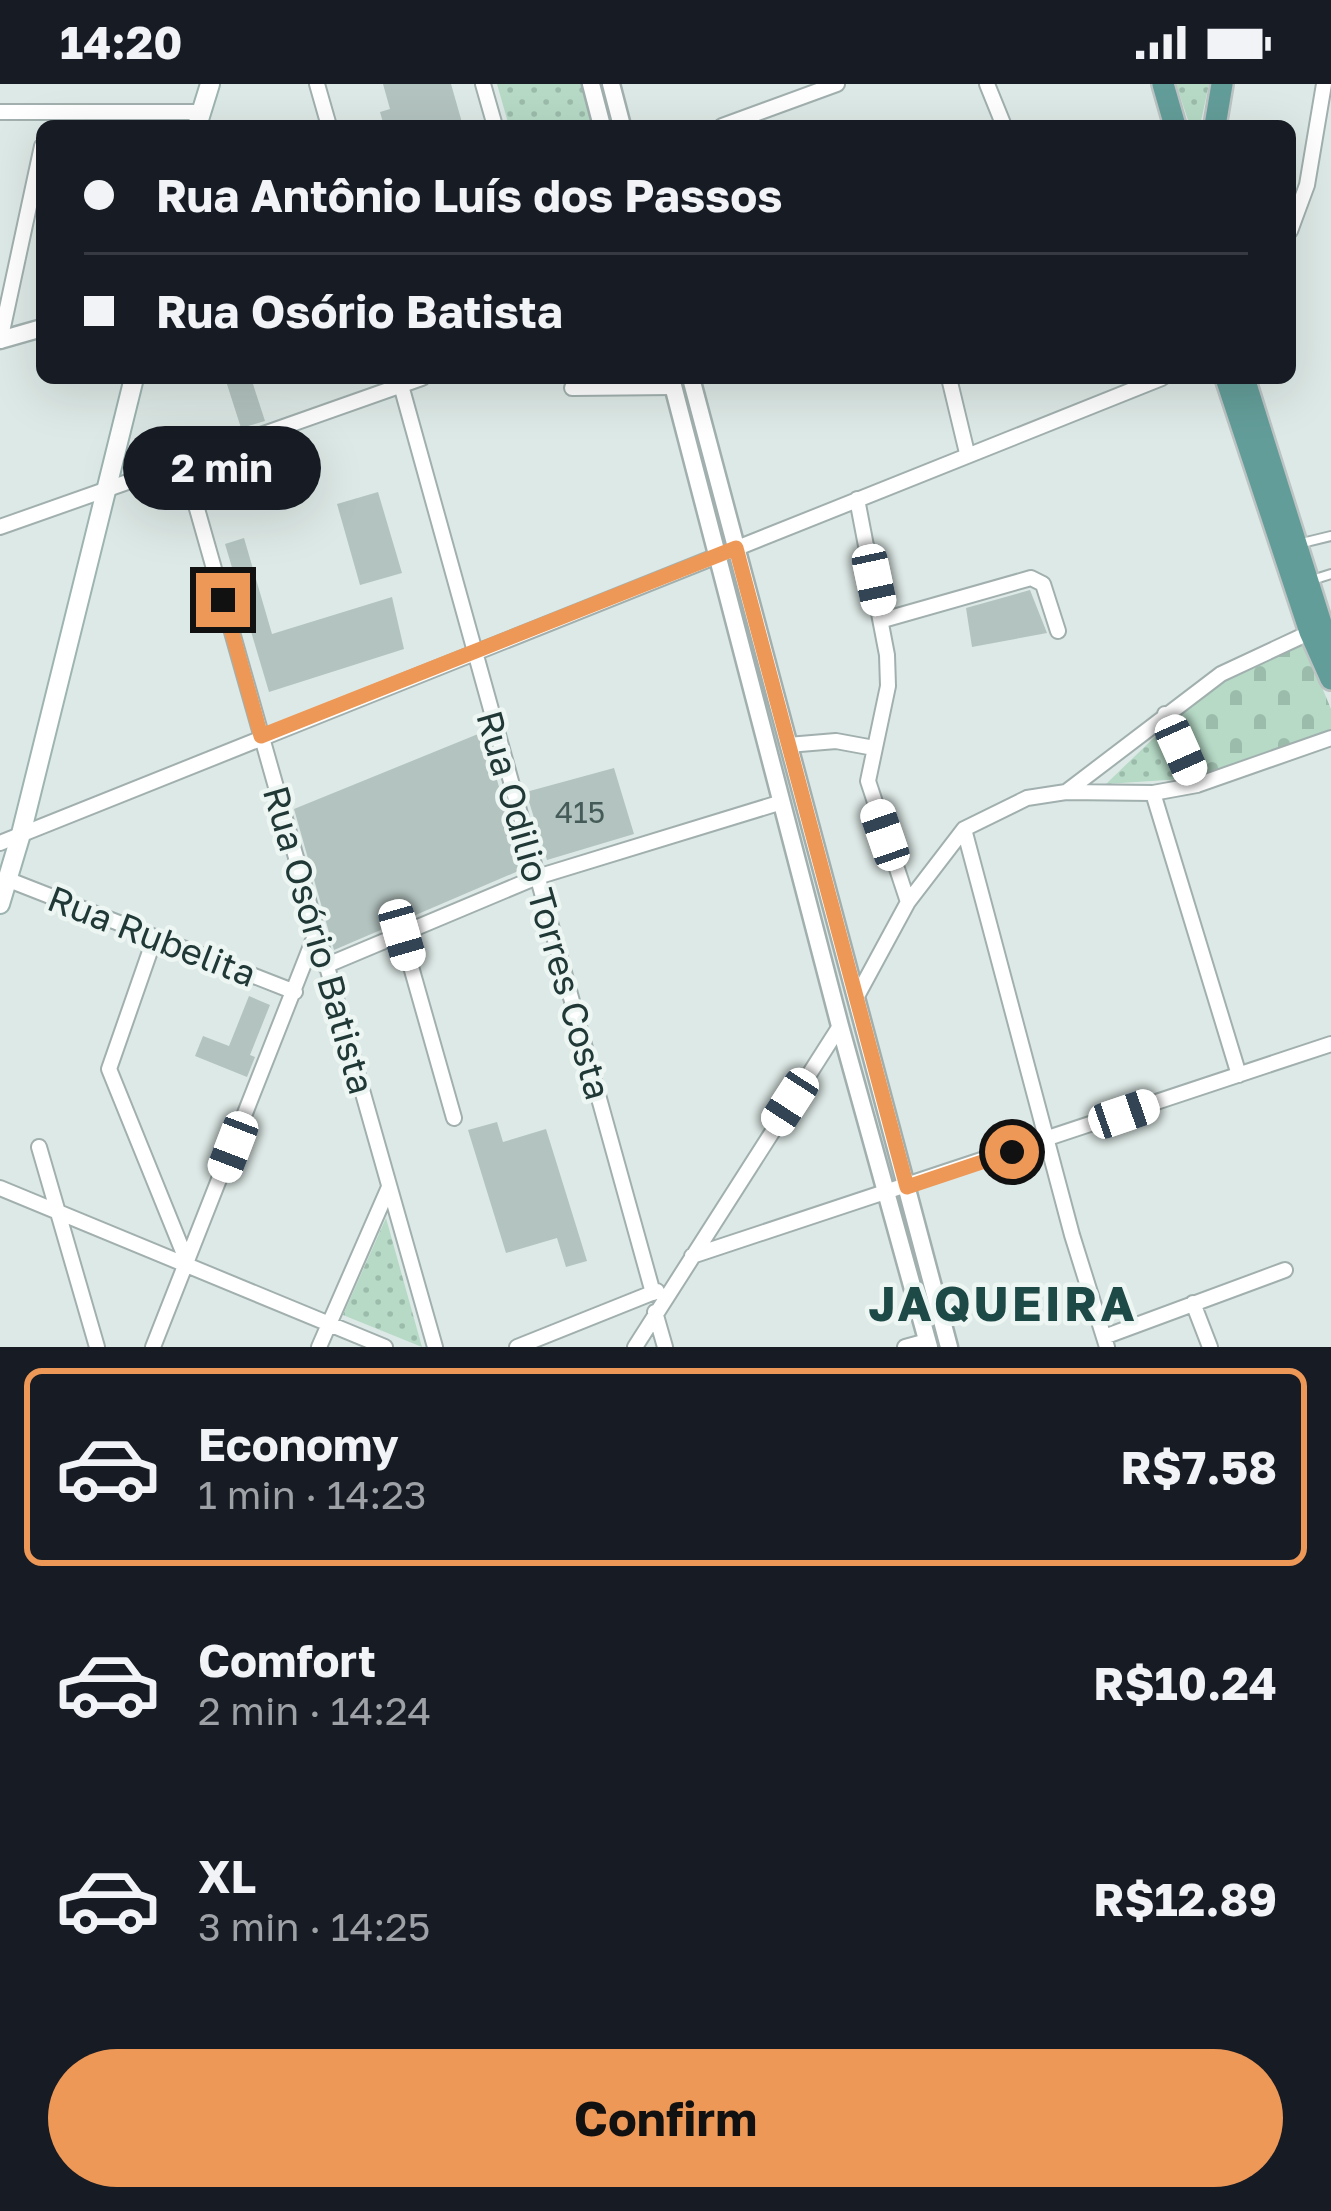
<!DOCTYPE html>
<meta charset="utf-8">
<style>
body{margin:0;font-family:"Golos Text",sans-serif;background:#242831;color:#f1f3f6;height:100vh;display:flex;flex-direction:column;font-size:45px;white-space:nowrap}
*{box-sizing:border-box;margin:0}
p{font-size:39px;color:#9ea1a6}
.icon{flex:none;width:66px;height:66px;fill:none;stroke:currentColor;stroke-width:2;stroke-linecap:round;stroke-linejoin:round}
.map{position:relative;height:1263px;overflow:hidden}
.side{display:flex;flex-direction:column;background:#171b24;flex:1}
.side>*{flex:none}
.top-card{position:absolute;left:36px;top:36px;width:1260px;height:264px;border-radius:18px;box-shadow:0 12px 48px #0002;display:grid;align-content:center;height:264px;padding:0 48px;background:#171b24}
.end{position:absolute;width:54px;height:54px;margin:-27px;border:15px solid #ee9857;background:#111;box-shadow:0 0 0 6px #111}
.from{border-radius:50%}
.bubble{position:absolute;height:84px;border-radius:42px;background:#171b24;box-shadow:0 12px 48px #0002;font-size:39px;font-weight:700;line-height:84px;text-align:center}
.car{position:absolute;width:36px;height:72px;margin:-36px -18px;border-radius:15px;box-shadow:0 0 9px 3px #0007;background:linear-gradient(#fff 24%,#345 0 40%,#fff 0 76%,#345 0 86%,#fff 0)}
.top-card b{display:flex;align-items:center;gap:42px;height:114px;font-size:45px}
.top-card b+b{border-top:3px solid #363941}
.top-card i{width:30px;height:30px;background:#f1f3f6}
ul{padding:21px 0 0;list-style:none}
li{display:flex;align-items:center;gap:36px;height:198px;margin:0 24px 18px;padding:0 24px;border:6px solid transparent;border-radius:18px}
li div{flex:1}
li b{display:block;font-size:45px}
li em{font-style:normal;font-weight:700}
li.current{border-color:#ee9857}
li>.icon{width:108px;height:108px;stroke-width:1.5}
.button{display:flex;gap:24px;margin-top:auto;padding:24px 48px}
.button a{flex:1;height:138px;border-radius:72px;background:#ee9857;color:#111;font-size:48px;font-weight:700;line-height:138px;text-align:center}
.status{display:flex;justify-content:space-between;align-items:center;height:84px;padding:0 60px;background:#171b24;direction:ltr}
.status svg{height:33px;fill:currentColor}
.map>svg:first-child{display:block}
.cemetery{fill:url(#cemetery-stones)}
.park{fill:url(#park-dots)}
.building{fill:#b3c3bf}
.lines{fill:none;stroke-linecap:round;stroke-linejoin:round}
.service-casing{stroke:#a1b0ae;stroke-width:12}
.minor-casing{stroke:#a1b0ae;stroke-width:18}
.tertiary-casing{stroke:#a1b0ae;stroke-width:21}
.secondary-casing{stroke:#9db4b0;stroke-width:22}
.primary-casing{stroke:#bcc3c3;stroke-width:26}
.service{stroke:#fff;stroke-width:8}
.minor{stroke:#fff;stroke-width:14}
.tertiary{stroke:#fff;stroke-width:16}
.secondary{stroke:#fff;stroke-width:18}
.primary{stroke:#639d99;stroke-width:21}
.route{stroke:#ee9857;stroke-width:15}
.labels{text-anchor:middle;stroke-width:9;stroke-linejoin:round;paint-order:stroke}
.number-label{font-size:30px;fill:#455b58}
.street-label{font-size:36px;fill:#203836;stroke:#edf6f3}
.district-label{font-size:48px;font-weight:bold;letter-spacing:3px;fill:#1d4946;stroke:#edf6f3}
</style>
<div class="status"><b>14:20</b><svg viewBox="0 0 49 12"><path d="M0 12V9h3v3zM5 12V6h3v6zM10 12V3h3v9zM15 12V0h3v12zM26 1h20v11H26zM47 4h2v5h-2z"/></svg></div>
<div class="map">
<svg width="1331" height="1263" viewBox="0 0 1331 1263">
<defs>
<pattern id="cemetery-stones" width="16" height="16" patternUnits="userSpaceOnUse" patternTransform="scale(3)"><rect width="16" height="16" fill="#b6dac6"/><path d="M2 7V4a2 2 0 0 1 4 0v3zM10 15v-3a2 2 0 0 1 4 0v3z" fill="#9cbcab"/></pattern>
<pattern id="park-dots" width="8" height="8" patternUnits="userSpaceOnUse" patternTransform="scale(3)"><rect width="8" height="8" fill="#b6dac6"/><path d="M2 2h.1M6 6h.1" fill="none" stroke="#9cbcab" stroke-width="1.8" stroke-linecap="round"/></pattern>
</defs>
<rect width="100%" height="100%" fill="#dde9e6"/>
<path class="cemetery" d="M1303,558L1331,625V646L1199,691L1175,634L1201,608Z"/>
<path class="park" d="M497,0H581L593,42H509Z
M1176,0H1209L1200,42H1190Z
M1162,646L1182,695L1106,700Z
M386,1134L422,1263L343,1231Z"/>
<path class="building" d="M383,0H451L463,42H384L380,28L390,25Z
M225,294H251L265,337L241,344Z
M378,408L402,489L360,501L337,420Z
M244,454L272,550L392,513L404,565L269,608L225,460Z
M1030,506L1047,549L972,563L966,524Z
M483,648L523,785L334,866L294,725Z
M614,684L634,750L547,776L526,708Z
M249,912L270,921L250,971L255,973L247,993L195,972L203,952L229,962Z
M497,1038L503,1058L546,1045L587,1177L566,1183L557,1154L506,1169L468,1046Z"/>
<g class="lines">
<defs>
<path id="service" d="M1298,460L1331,452
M1312,496L1331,490"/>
<path id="minor" d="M317,0L329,42
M483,0L495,42
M987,0L1004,42
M0,28H200
M722,42L837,0
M1290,147L1307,101L1324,0
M0,257L42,62
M399,294L653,1209
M949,294L967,369
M572,304L674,303
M184,379L435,1263
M857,415L887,571L888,602L868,697L908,818
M0,443L422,294
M883,536L1031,494L1043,500L1058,547
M1165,630L1197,701
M788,661L836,657L874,664
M1066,708L1153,709L1197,701L1331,654
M1153,709L1239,991
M964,745L1072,1151L1107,1263
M0,759L1162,294
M9,796L295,908
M402,851L454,1034
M155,853L109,985L188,1180
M325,882L537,793L782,718
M856,914L908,818L964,745L1027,714L1066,708L1221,590L1313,547
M39,1063L97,1263
M0,1104L385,1263
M692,1172L1331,960
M1193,1219L1210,1263
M655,1228L665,1263
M1104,1253L1285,1186
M153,1263L316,849
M319,1263L389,1103
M517,1263L657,1207
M635,1263L840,942
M905,1263L927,1257"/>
<path id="tertiary" d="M591,0L602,42
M611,0L622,42
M0,256L42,244
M671,294L840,942L929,1263
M691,294L949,1263"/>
<path id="secondary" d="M197,42L210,0
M0,820L21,750L134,294"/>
<path id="primary" d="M1163,0L1175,42
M1215,42L1222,0
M1226,294L1310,548L1331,595
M1244,294L1331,571"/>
</defs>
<use href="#service" class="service-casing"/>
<use href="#minor" class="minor-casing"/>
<use href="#tertiary" class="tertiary-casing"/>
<use href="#secondary" class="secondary-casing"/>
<use href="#primary" class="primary-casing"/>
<use href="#service" class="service"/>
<use href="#minor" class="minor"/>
<use href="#tertiary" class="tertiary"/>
<use href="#secondary" class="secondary"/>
<use href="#primary" class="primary"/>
</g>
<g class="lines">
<path class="route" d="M223,516L261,652L736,464L907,1103L1012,1068"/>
</g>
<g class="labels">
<g class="number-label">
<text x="580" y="739">415</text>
</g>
<g class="street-label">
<text transform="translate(544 821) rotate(74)" y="13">Rua Odilio Torres Costa</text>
<text transform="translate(152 852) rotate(21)" y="13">Rua Rubelita</text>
<text transform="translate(319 856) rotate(74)" y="13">Rua Osório Batista</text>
</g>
<g class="district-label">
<text x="1003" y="1237">JAQUEIRA</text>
</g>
</g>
</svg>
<i class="end from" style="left:1012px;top:1068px"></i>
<i class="end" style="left:223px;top:516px"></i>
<div class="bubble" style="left:123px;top:342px;width:198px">2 min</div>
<i class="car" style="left:874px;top:496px;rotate:168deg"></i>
<i class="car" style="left:1181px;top:666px;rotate:156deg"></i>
<i class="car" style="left:885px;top:751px;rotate:341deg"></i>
<i class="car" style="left:402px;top:851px;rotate:164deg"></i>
<i class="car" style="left:790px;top:1018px;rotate:213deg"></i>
<i class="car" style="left:1124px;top:1030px;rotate:71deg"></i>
<i class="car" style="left:233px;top:1063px;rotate:201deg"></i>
<div class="top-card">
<b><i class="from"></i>Rua Antônio Luís dos Passos</b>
<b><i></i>Rua Osório Batista</b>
</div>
</div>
<section class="side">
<ul>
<li class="current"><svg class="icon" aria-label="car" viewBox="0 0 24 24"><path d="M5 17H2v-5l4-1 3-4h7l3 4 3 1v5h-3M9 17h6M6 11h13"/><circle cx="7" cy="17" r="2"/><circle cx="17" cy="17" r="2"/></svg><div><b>Economy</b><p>1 min · 14:23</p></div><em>R$7.58</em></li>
<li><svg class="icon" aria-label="car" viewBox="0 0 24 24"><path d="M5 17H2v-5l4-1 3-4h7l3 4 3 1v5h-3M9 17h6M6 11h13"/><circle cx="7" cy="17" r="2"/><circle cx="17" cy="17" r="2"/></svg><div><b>Comfort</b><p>2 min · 14:24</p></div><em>R$10.24</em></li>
<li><svg class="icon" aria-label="car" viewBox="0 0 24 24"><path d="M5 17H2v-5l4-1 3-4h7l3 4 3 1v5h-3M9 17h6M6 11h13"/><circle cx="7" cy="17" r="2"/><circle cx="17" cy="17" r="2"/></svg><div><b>XL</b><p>3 min · 14:25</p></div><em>R$12.89</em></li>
</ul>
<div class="button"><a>Confirm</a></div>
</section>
